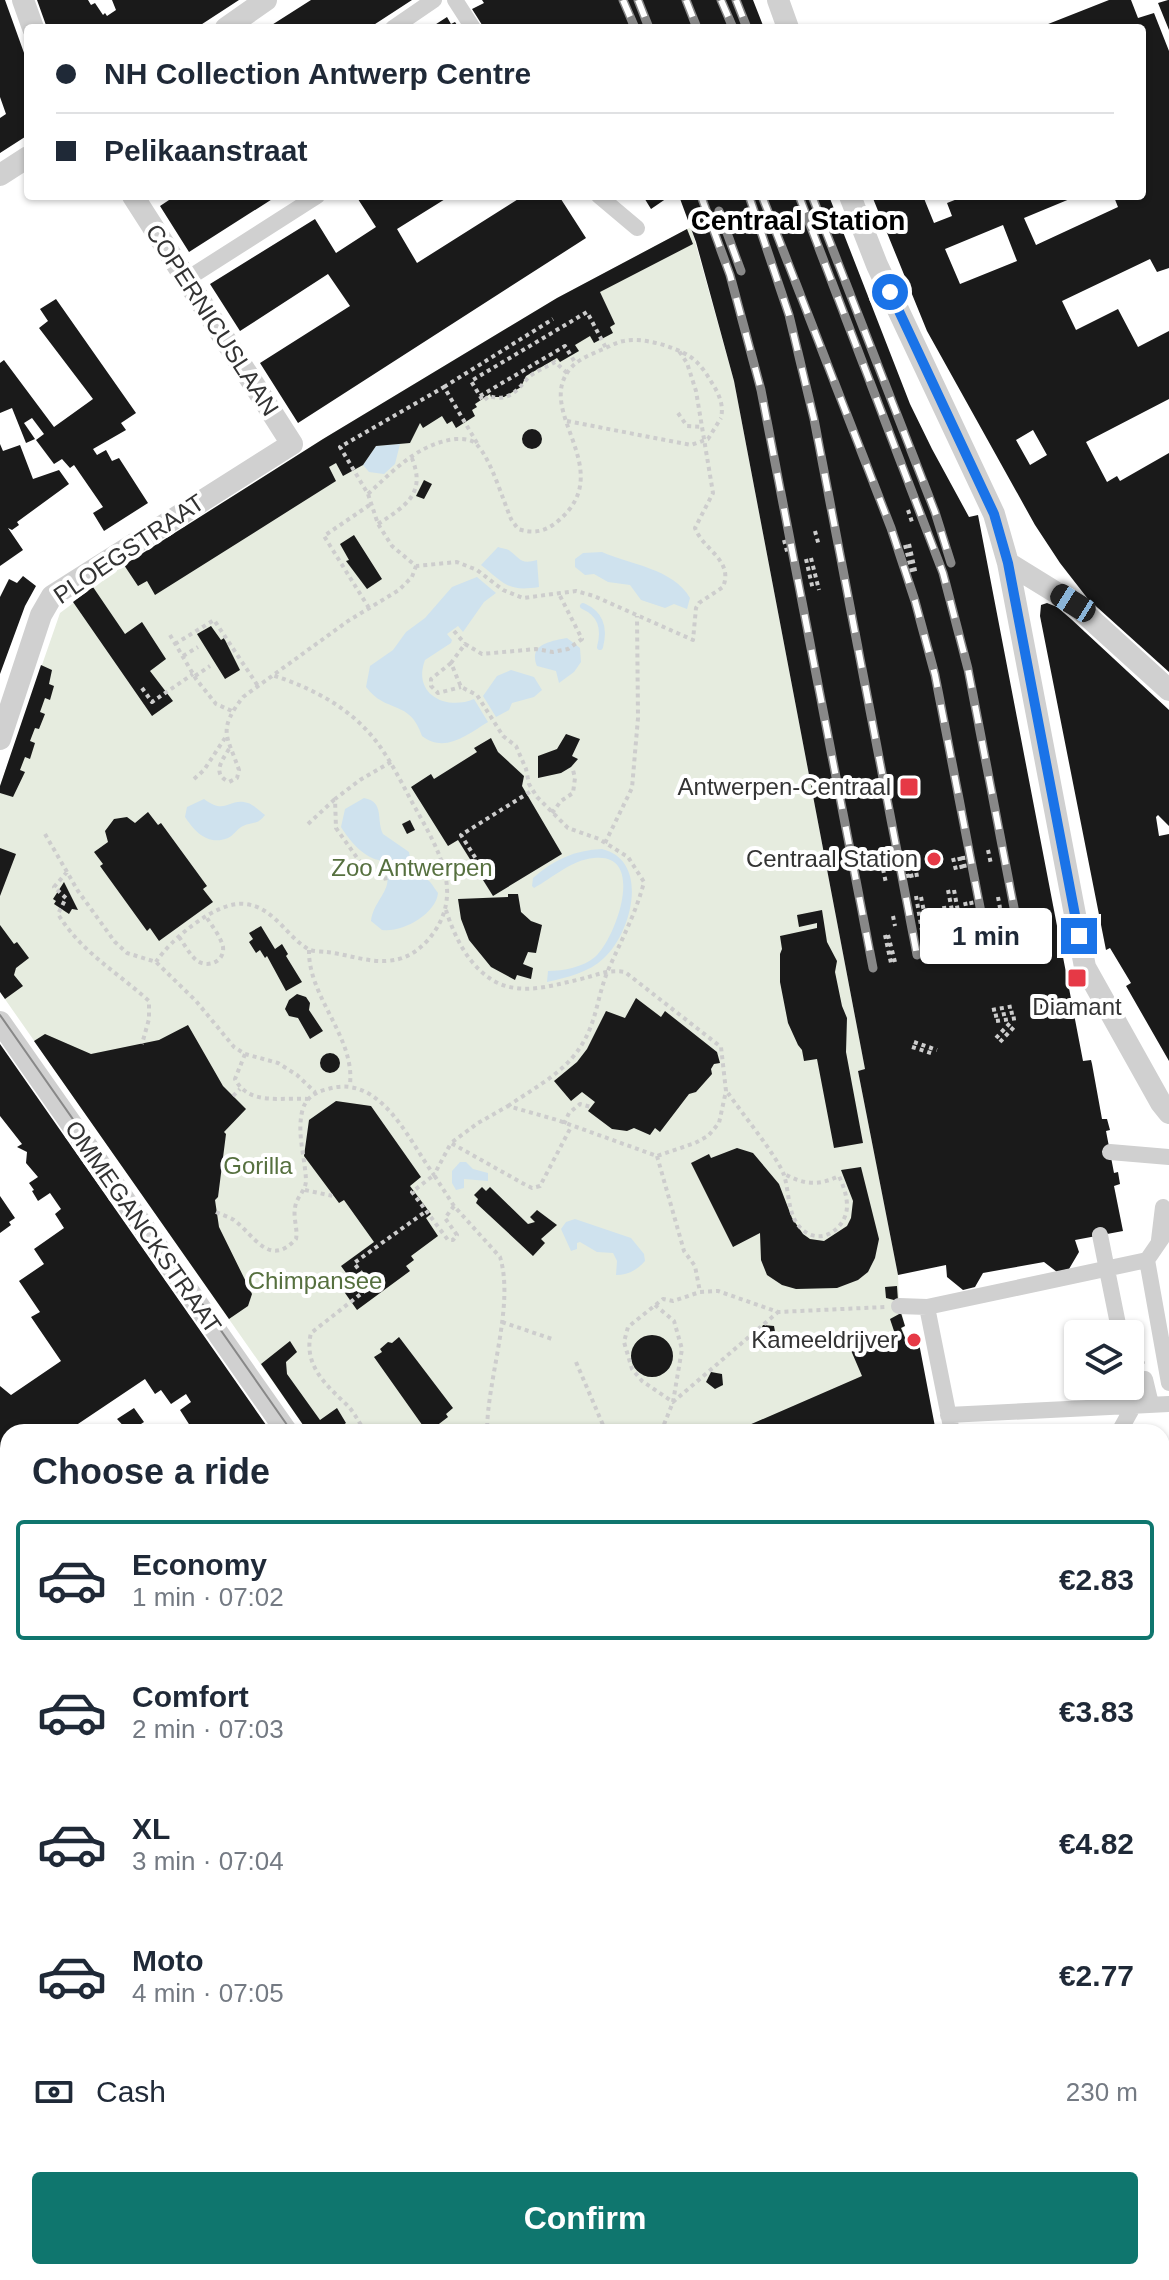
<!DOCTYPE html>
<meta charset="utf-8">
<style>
body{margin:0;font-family:Arial,sans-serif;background:#f6f6f7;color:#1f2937;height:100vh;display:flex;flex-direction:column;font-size:30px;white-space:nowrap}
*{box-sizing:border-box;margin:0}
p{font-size:26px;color:#747a83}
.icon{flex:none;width:44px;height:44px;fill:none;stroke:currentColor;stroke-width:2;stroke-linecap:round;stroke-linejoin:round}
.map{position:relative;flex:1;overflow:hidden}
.panel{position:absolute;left:0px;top:1424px;width:1170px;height:856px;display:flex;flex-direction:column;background:#fff;border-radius:24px 24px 0 0;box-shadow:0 2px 6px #0004}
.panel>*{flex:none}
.banner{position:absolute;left:24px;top:24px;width:1122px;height:176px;border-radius:8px;box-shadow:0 2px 6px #0004;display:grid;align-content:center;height:176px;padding:0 32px;background:#fff}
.controls{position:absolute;left:1064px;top:1320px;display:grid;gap:16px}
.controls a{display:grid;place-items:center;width:80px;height:80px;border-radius:8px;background:#fff;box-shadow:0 2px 6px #0004;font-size:40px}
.end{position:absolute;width:36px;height:36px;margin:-18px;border:10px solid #1a73e8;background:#fff;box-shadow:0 0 0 4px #fff}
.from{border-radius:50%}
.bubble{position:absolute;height:56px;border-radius:8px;background:#fff;box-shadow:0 2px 6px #0004;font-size:26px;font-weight:700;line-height:56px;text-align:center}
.car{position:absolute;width:24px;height:48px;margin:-24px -12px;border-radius:10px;box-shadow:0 0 6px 2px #0007;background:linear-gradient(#222 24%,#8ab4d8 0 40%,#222 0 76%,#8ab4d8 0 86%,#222 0)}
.banner b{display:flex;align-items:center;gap:28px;height:76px;font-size:30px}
.banner b+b{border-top:2px solid #e0e1e3}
.banner i{width:20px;height:20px;background:#1f2937}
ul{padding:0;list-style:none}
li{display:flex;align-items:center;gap:24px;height:120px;margin:0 16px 12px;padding:0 16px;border:4px solid transparent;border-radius:8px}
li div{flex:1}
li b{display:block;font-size:30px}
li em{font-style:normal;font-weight:700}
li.on{border-color:#0f766e}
li>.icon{width:72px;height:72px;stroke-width:1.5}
h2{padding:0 32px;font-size:36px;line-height:96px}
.pay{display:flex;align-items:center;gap:20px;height:88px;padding:0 32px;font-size:30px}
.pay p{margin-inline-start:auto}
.button{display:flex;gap:16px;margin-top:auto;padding:16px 32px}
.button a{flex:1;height:92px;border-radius:8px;background:#0f766e;color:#fff;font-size:32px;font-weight:700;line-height:92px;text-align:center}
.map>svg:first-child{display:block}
.green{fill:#e6ecdf}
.water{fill:#cfe2ee}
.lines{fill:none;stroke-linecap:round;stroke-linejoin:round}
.stream{stroke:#cfe2ee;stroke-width:6}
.building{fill:#1a1a1a;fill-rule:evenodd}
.path{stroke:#cdcdcd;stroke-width:4;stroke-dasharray:4 4;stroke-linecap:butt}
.service{stroke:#d0d0d0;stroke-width:11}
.pedestrian{stroke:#d0d0d0;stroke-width:16}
.minor{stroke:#d0d0d0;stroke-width:22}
.secondary{stroke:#bdbdbd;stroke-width:30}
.tram{stroke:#888;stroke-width:2}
.rail-casing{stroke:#888;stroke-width:9}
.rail{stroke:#fff;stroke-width:6;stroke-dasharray:18;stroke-linecap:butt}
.path-bridge{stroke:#cdcdcd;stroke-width:4;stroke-dasharray:4 4;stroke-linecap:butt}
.route{stroke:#1a73e8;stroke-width:10}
.poi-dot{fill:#e63946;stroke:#fff;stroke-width:3}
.labels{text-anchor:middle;stroke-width:8;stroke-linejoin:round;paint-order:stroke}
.street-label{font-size:24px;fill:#333;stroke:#fff}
.poi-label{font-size:24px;fill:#333;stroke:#fff;text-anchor:end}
.park-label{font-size:24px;fill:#56703f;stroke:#fff}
.quarter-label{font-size:28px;font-weight:bold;fill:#000;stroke:#fff}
</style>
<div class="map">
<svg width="1169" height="2280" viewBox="0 0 1169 2280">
<rect width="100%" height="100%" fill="#fff"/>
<path class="green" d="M691,227L734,381L865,1069L858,1071L898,1275L899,1301L905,1326L902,1328L906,1339L912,1336L918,1338L856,1432H308L0,992V786L60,613L124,565L323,439L557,298Z
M1162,1568L1169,1604V1679L1162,1681Z"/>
<path class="water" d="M400,444L395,464L384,474L369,472L363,465L376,446Z
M498,547C502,549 507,548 510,551C520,558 520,565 537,560L539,587C508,592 505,584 481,565Z
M602,552C629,564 674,569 690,598L687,609L674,604L665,608L641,600L630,585L608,582L594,574L585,575L575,567V559L583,553Z
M477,577L496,593L484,602L463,632L458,626L447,634L452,640L451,643L425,660C412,694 446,711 474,699L488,722C468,734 445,754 422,736C410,699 386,714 366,687L370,666L393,650L406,632L425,618L452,587Z
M567,638L580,648L581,662L574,672L559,683L556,671L537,666C528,645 550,641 567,638Z
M511,670L534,677L542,690L534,697L512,703L509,710L496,717L483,696L497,676Z
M364,798C385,802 376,820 383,834L409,852L413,875C431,881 427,877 438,893C436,914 402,933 382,930L371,921C374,896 401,887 379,860C364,858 349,840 341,827L345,809Z
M204,799C227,816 228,797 248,803C254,805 260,811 265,815C258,825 252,822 243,826C237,829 233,836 228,838C208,846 195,832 185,817L187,807Z
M602,849C651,861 631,934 604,958C588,973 568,977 547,982L548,971C564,971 583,967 595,957C616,938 647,852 594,858C571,860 554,877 534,888L532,886L533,878C553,860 575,850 602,849Z
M460,1162H466L473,1169L488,1173V1181L464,1179V1188L456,1190L452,1183V1171Z
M575,1219L631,1238L644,1254L645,1261C637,1270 628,1275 616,1275L617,1261L613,1253L597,1252L580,1242L577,1243V1249L571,1251L561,1229L566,1222Z"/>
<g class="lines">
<path class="stream" d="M583,606C601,614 605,628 600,647"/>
</g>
<path class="building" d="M0,0H5L28,64V135L0,153V118L6,114L0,97Z
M37,0H88L91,5L95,3L103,15L105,13L107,16L116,10L112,0H239L196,28H47Z
M311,0H412L369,28H267Z
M482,0H753L764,28H484L472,9L484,3Z
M1109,0H1131L1138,18L1154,13L1169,51V268L1157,272L1150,259L1062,301L1076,330L1118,309L1138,347L1169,331V399L1086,442L1107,482L1117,476L1120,481L1169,453V672L1088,599L1060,563L1035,525L927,331L872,196H923L934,223L952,216L947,203L965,196H1077L1024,218L1036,245L1118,207L1114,197L1142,196V28H1038ZM1003,225L1017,261L960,284L945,249ZM1033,430L1047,455L1030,465L1016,440Z
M1168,0H1169V30L1158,3Z
M447,17L451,24L455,22L459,28H430Z
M175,196H277L189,252L160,206Z
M356,196H450L397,229L417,263L523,196H559L586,238L298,423L260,363L350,306L328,274L240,331L210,284L315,219L336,253L376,227Z
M643,196H670L651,209Z
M679,196H829L910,404L932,449L969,517L978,515L1083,1061L1091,1060L1092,1064L1102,1119H1107L1110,1130L1106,1131L1114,1173L1118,1172L1120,1184L1114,1186L1123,1231L1075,1240L1079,1252L1069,1269L1057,1272L1044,1262L1005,1269L983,1273L975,1287L963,1290L947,1277L946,1265L898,1275L858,1071L865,1069L734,381L696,242Z
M687,229L693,244L600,292L615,324L610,327L613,333L594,343L590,336L575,345L579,351L560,362L557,358L526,376L521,387L504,397H491L490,394L475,404L477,407L472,410L475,416L456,428L452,421L447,424L442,416L423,428L420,423L410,443L376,446L363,465L343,476L336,463L329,467L336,481L155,595L147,581L138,586L124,565L323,439L557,298Z
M56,299L136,413L121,423L126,430L93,449L97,455L106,450L112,461L119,458L148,503L104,531L93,513L103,507L74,465L70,468L62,459L54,464L36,440L44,434L32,418L24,423L35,439L26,443L12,408L0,413V363L4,360L54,427L93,399L39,328L48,321L40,309Z
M522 439a10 10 0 1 1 20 0a10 10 0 1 1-20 0Z
M0,444L3,451L20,445L33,479L59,470L69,484L17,522L19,525L12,530L8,528L23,550L0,566Z
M424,480L432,484L424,499L416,496Z
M354,535L382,579L367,589L346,561L349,560L340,544Z
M23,576L36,586L25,606L0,674V597L9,579L17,583Z
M93,587L125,634L142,622L166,659L150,671L173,701L152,716L73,602Z
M1047,603L1057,607L1071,619L1169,710V826L1158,815L1156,817L1159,836L1169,834V1061L1126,986L1131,983L1110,948L1106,950L1040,616L1041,605Z
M211,626L221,640L224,638L240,670L225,679L197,634Z
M41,665L52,670L49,684L54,686L50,700L45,698L40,712L45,714L39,729L35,728L30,741L35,743L30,759L25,757L20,770L25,772L13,797L0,793V786Z
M566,734L580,739L572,756L578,759L571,767L561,773L538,778V756L557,749Z
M491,738L498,752L524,776L522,786L562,854L493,896L458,840L448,846L411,787L431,774L434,779L477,752L474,748Z
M148,812L158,825L161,823L207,886L203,889L213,902L159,941L150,928L147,931L100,866L103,864L94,852L108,842L105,831L114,819L127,817L135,823Z
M410,820L415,830L407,834L402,824Z
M0,848L16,854L0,896Z
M64,882L78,910L72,909L69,914L54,904L56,901L53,899Z
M508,894H518L521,912L531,921L542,925L536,953L528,952L523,964L533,968L531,979L517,975L515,980L491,967L469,940L461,919L458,899L508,897Z
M822,910L827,942L837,961L835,972L842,1006L847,1018L846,1052L863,1143L834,1148L817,1059L804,1061L802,1050L798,1045L788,1023L780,982V954L782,949L780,936L817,928V923L799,927L797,915Z
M0,925L14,944L17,942L29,958L16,968L14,975L23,986L5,999L0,992Z
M261,926L275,949L282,944L288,954L286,956L302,982L286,991L267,956L265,958L260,950L256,953L249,942L253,939L249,933Z
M297,994L306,997L310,1003L309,1010L323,1031L310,1039L298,1018L289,1016L285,1009L289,1000Z
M636,998L661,1017L665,1011L717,1052L720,1063L714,1064L711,1069L712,1074L696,1092L689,1094L660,1132L655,1128L650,1135L634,1128L627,1131L612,1129L588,1111L595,1102L582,1092L571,1101L554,1081L577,1062L587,1049L606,1011L625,1018Z
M188,1025L223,1086L246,1109L224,1132L226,1134L218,1197L215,1200L219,1227L252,1294L248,1306L229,1319L34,1041L45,1034L91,1054L159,1040Z
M0,1044L271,1432H194L180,1410L191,1402L186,1394L171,1404L161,1390L155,1394L145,1379L66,1432H8V1669L0,1667V1386L11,1395L61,1361L31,1317L40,1312L19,1281L44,1264L34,1249L64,1228L55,1214L61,1209L50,1193L38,1201L32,1191L34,1190L29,1183L38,1177L26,1163L27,1152L17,1147L22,1144L0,1116Z
M320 1063a10 10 0 1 1 20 0a10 10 0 1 1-20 0Z
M336,1101L371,1106L421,1177L410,1186L431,1214L426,1218L438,1236L411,1256L414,1260L406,1266L410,1271L357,1310L345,1293L355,1285L341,1266L374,1242L344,1200L339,1203L304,1156L309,1120Z
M737,1148L753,1153L779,1184L792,1218L803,1234L810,1239L824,1241L847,1226L851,1218L853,1201L841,1170L861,1167L879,1239L875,1258L868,1272L858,1280L837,1288L796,1289L782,1285L767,1275L761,1260L760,1233L733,1247L691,1163L709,1154L711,1158Z
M482,1187L486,1191L490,1187L528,1224L535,1222L530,1217L537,1210L557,1225L541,1239L545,1243L533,1256L476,1203L478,1199L474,1195Z
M0,1196L15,1218L9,1222L11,1225L0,1233Z
M897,1286L898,1301L886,1298L885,1287Z
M901,1313L905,1326L901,1328L906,1340L912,1336L918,1338L936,1432H733L862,1376L850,1348L894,1331L890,1319Z
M763,1325L774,1326L776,1337L767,1342L758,1335Z
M631 1356a21 21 0 1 1 42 0a21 21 0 1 1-42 0Z
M399,1337L453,1408L446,1414L448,1417L435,1427H431V1425L425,1429L374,1357L382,1352L380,1349L388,1342L392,1343Z
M290,1341L297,1352L286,1362L287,1374L320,1420L337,1408L346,1423L334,1432H308L261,1364Z
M711,1372L722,1374L723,1385L715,1389L706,1382Z
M134,1408L144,1422L129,1432L117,1419Z
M0,1734L8,1735V1857L2,1864Z
M1169,1800V2247L1162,2237V1801Z
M8,1910V1973L0,1984V1925Z
M8,2023V2046L0,2040V2034Z
M0,2073L8,2079V2097L0,2091Z
M0,2180L8,2186V2197L0,2204Z
M50,2272H118L112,2280H50L46,2277Z
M247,2272H287L281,2280L277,2278L275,2280H258Z
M301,2272H487L480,2280H312Z
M571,2272H601L595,2280H555Z
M670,2272H724L710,2278L713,2280H679Z
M763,2272H793L797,2280H744Z
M827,2272H893L897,2280H832Z
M905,2272H1057L1059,2280H908Z
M1078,2272H1143L1148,2280H1083Z"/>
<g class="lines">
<path class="path" d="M706,27V28
M567,373L555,362C547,367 533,372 527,379C516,392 507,402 489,396L483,401L471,381L587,312L606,348
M444,387L553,319
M480,396L565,346L576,364
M678,413L687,426L703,427
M477,443L444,387L340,447L368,494L378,524L392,546L416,566L457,562L477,570L503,590L523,598L576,591L594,596L693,640L696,608L699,603L723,587C734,560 703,550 695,528L713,493L696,391L687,363L679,351
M368,494C394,470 419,443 456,439C464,439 473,439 478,446C491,460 503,500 511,519L518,529C533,534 545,532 558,521C619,470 534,412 570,369C578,359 590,355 601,350C609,347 616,342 624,341C642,337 673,346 689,356C699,362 706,373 712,383C719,394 724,405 721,418
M908,510L913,525
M378,524C407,505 427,493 411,456
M815,531L819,546
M784,540L788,555
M909,544L916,575
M905,545L913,576
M811,558L819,590
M806,559L813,590
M369,608L324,536L371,504
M454,631L465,644
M170,635L196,679L216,704L232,711
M175,644L214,620L258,686
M183,656L198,647
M451,663L431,679V686L438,693L461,687
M195,676L210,666
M142,688L152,702L193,674
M229,749C221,762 212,774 229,782L237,778L239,770C227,735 217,731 243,697L348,621L399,590L412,577L416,566
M391,762L360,780L335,799L336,828L367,872L383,879L443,866
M194,779L204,770L225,738
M552,813L561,801L573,793L575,778L573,770
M308,824L335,799
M45,834L78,891L115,942L127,953L156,962L196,1001L234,1047L245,1054L278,1063L297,1075L315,1092
M605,843L632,788L638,718L637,616
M988,850L991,864
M963,856L965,869
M959,857L962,869
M953,858L956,870
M915,865L917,877
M906,866L908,879
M909,866L912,878
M883,869L886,883
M444,870L476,862
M67,872L54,887L66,898L58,914C81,952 117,972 149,1001V1019L142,1044
M488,878L461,835L533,790
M948,890L954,921
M954,890L960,922
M916,896L922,931
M921,897L928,931
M998,897L1000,908
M971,901L974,916
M965,902L968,916
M944,906L947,925
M446,910C456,943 478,984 516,988C536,991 558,984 577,980C595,976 607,969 625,972L721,1047L726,1091L719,1123L708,1136L695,1143L657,1156L557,1120L508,1106L478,1123L451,1143
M996,911L1001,938
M991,914L997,940
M893,916L895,926
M885,935L891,963
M888,935L895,962
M179,937C184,944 189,953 195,959C205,969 225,963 223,947C221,937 212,926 207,918
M309,950C308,997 355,1037 350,1084
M156,962C170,940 217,900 245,904C274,907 286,936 308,949C313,952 321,951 326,952C346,954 366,962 386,961C404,960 416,953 428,940C465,897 441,854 417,811C405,790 395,768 381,748C355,710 315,689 272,675
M992,1010L1014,1006
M994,1016L1016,1012
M996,1021L1018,1018
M996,1038L1010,1023
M914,1042L937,1050
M1000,1042L1014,1027
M912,1047L934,1054
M245,1054L235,1079C249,1106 281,1097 308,1099
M728,1093C741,1112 777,1156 784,1175C790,1194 787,1218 804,1231C824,1246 847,1226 847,1206C847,1195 843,1185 839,1176C818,1186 804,1185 783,1173
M233,1096L240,1089
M508,1106C528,1092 556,1077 572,1058C598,1028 595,1000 609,968C622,939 636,913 644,882L628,857L599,839L568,828L537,797L529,784L526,769L516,746L503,736L477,695L461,687L451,663L465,644L482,654L536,649L553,652L568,649L582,639L558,592
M564,1124L569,1113L580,1104L591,1107
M657,1156L684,1251L695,1266L700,1292
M305,1190L333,1196
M454,1206L445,1218L457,1235L453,1240H448L412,1192L434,1175L454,1206L500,1257C515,1305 487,1379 487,1432
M216,1212C222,1215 229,1217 234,1220C255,1236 269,1268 296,1239C298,1229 293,1218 295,1208C296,1197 306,1191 306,1180C305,1158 297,1134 302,1112C305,1098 315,1092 328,1089C381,1073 409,1141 434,1175L451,1143L524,1184L532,1188L540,1186L571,1127
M655,1305L674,1321L682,1349L673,1402L642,1381L632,1369L624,1342L628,1327L663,1299L673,1301L700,1292L718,1291L778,1312L885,1307
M502,1322L552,1339
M1137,1338L1143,1364
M576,1362L606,1432
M365,1432C359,1422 354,1412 347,1405C326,1385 303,1365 311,1333L371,1286L354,1263L425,1212
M661,1432L673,1402L778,1312"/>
<path class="service" d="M1162,1721H1169
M1162,1742H1169"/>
<path class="pedestrian" d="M455,0L473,28
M393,28L434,0
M599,196L637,228
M187,279L317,196
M1110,1152L1169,1157
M1169,1228L1147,1260L1169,1383
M1100,1235L1120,1334
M1159,1240L1163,1207
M899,1306L927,1307L952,1432
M927,1307L1147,1260
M1145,1379L1151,1404
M948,1415L1169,1404
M1119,1432L1134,1405L1130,1386
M0,1867L8,1873
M498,2280L505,2272"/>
<path class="minor" d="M23,0L33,28
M778,0L788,28
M226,28L266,0
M0,175L28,157
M850,196L877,265L994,514L1008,563L1085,967L1161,1103L1169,1113
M1008,563L1073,603L1169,690
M0,739L41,615L52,596L292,444L133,196
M0,1022L287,1432
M1162,1517L1169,1552
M0,2008L8,1998
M1162,2268L1169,2279
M525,2272L529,2280
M812,2272L817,2280
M130,2280L136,2272"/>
<path class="secondary" d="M0,1697L8,1699
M1162,1769H1169"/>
<path class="tram" d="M0,1015L292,1432
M1162,1543L1169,1579
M0,1702L8,1704
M1162,1739L1169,1735
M1162,2250L1169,2261"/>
<defs>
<path id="rail" d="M623,0L635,28
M638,0L649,28
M686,0L697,28
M721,0L733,28
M736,0L747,28
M701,196L730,275L761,390L873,968
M749,196L789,315L814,419L917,955
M762,196L891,528L915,601L935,675L986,938
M799,196L943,573L968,669L1021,944
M812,196L935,512L951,563
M719,211L741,271"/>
</defs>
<use href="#rail" class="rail-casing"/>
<use href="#rail" class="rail"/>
<path class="path-bridge" d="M567,421L691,445L708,439L721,418"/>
</g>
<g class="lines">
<path class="route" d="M890,292L994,514L1008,563L1079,936"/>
</g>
<g class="poi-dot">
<rect x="899" y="777" width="20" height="20" rx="4"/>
<circle cx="934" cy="859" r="8"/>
<rect x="1067" y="968" width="20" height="20" rx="4"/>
<circle cx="914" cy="1340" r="8"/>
</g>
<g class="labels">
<g class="street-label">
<text transform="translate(212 320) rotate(57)" y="8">COPERNICUSLAAN</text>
<text transform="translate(129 549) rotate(-34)" y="8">PLOEGSTRAAT</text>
<text transform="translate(143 1227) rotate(55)" y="8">OMMEGANCKSTRAAT</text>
</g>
<g class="poi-label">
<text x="891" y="795">Antwerpen-Centraal</text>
<text x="918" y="867">Centraal Station</text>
<text x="1077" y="1015" text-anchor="middle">Diamant</text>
<text x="898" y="1348">Kameeldrijver</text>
</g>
<g class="park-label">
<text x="412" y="876">Zoo Antwerpen</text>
<text x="258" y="1174">Gorilla</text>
<text x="315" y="1289">Chimpansee</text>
</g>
<g class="quarter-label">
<text x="798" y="230">Centraal Station</text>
</g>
</g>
</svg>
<div class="controls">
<a><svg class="icon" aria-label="layers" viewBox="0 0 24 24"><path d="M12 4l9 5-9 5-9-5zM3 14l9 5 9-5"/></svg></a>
</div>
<i class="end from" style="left:890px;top:292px"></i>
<i class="end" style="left:1079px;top:936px"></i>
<div class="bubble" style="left:920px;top:908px;width:132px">1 min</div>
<i class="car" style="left:1073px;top:603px;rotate:302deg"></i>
<div class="banner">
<b><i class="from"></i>NH Collection Antwerp Centre</b>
<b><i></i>Pelikaanstraat</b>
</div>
<section class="panel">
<h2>Choose a ride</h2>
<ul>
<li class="on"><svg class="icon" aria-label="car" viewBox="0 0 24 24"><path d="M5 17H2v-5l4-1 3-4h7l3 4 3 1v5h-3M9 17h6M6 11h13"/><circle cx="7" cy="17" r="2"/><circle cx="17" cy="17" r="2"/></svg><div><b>Economy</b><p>1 min · 07:02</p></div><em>€2.83</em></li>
<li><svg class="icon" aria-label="car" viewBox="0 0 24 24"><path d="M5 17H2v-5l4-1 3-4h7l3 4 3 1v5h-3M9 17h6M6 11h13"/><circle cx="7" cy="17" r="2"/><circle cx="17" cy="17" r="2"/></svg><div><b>Comfort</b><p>2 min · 07:03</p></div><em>€3.83</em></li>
<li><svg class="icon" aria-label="car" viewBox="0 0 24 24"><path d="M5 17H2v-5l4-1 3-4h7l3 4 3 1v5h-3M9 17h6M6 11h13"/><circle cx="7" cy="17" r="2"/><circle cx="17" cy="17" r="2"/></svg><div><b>XL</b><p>3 min · 07:04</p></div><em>€4.82</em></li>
<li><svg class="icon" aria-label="car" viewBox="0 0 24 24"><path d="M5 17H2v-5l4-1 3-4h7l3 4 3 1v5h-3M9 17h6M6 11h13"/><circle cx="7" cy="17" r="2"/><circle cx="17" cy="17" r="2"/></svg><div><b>Moto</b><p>4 min · 07:05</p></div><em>€2.77</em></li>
</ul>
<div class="pay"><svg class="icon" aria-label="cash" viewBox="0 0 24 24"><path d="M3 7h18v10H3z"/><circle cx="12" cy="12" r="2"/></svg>Cash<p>230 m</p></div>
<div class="button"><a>Confirm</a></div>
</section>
</div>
